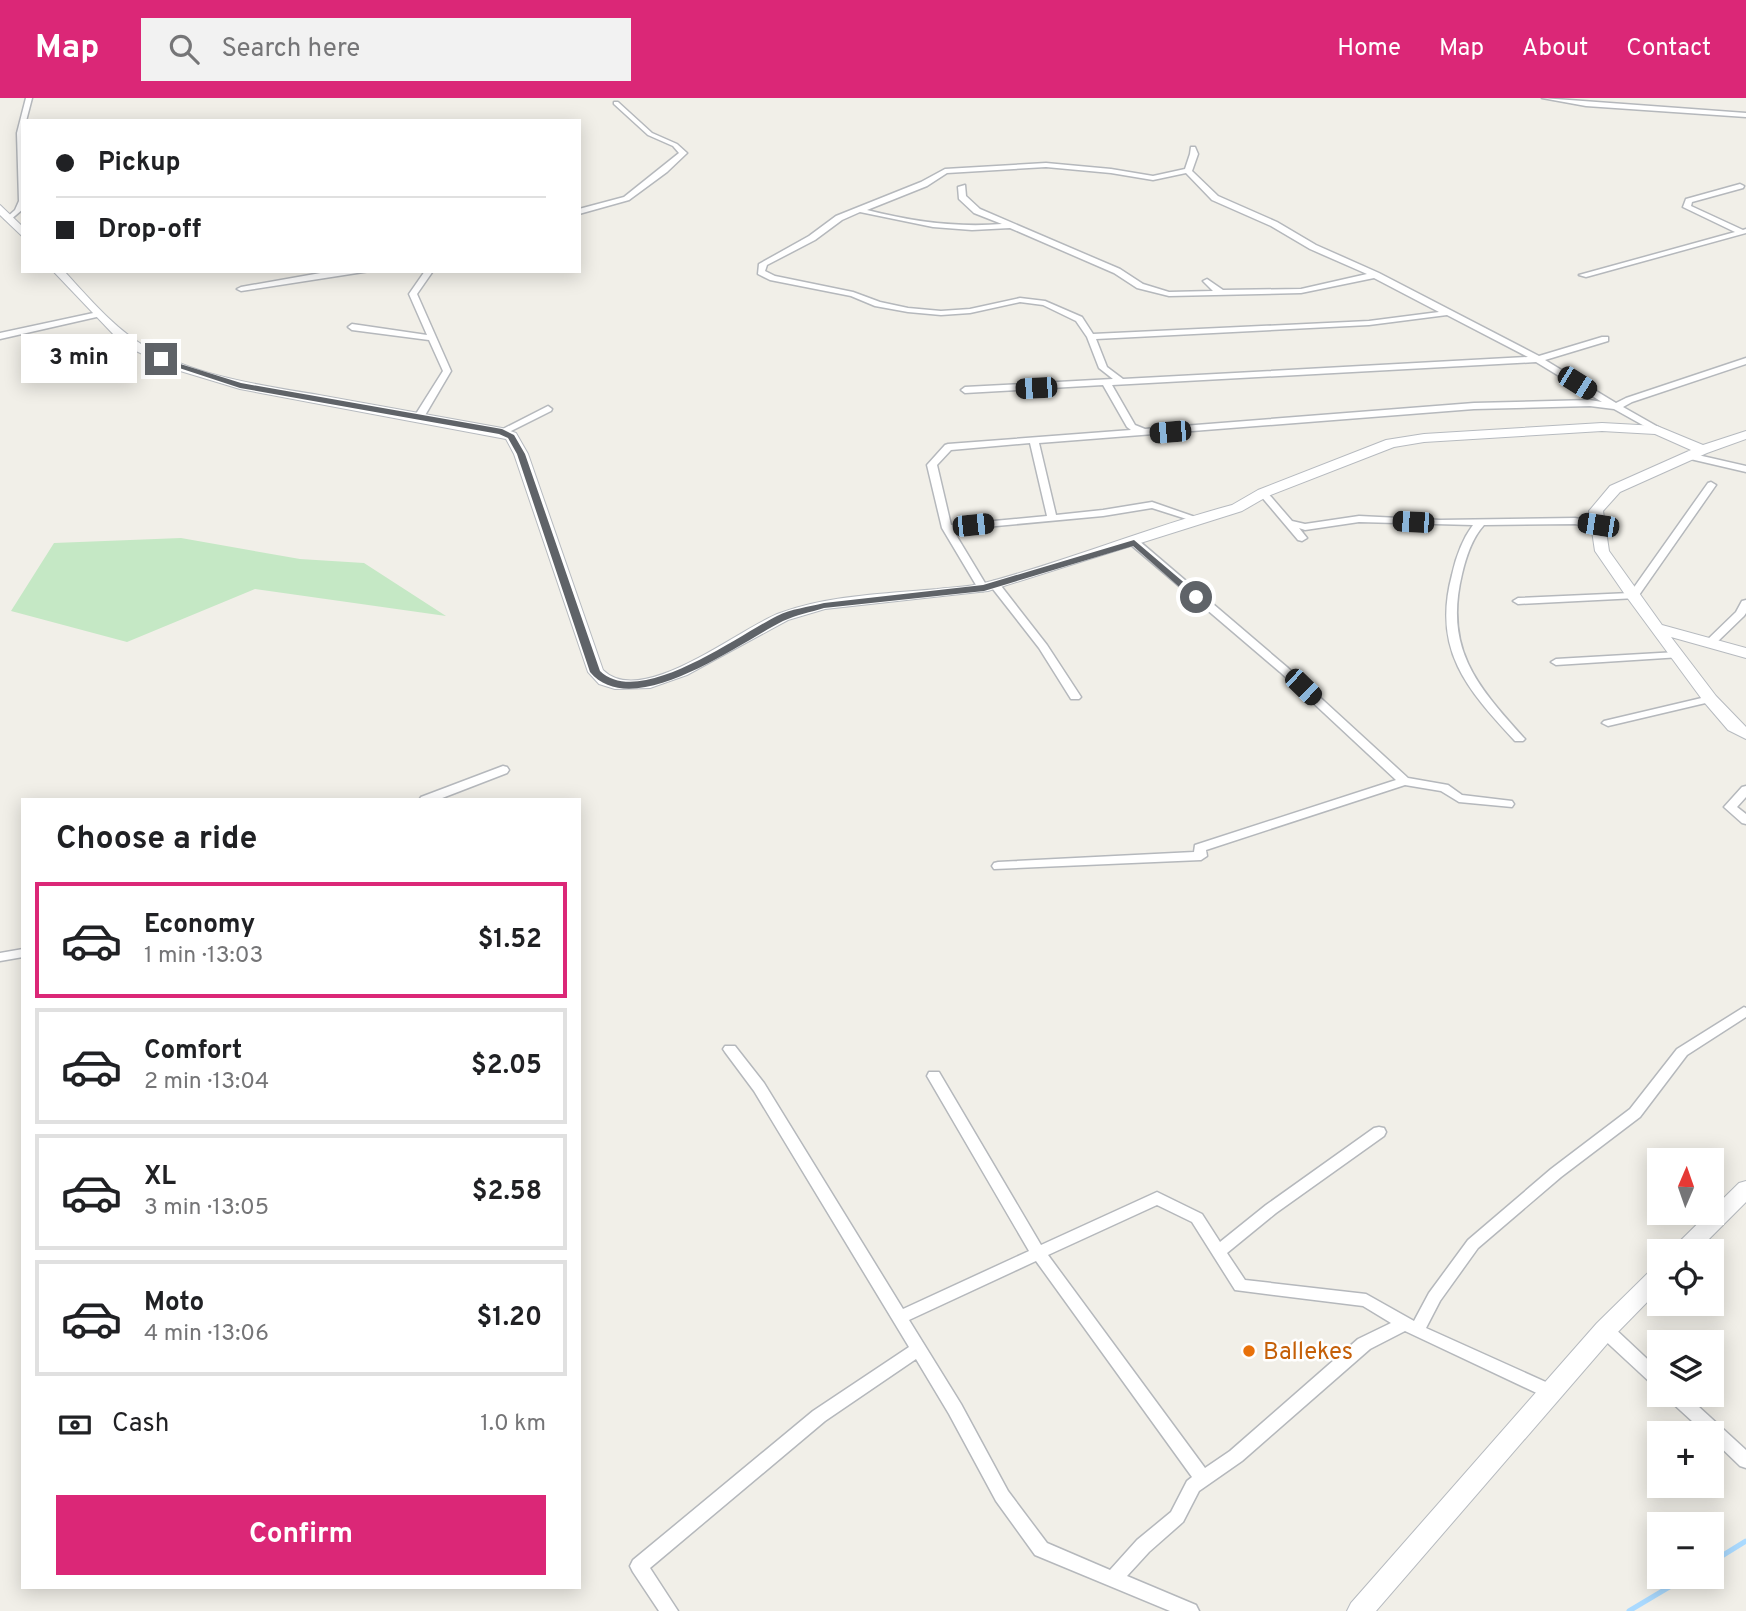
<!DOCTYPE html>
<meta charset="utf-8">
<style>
body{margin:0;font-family:Overpass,sans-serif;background:#f2f2f2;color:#202124;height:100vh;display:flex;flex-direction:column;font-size:26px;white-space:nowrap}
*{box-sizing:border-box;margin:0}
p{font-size:23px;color:#757577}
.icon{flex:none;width:38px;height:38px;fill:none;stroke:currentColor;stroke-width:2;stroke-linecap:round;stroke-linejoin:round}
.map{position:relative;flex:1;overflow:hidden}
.details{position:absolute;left:21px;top:700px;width:560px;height:791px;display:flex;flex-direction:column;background:#fff;border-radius:0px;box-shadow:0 4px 18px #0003}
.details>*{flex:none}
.banner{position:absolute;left:21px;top:21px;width:560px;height:154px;border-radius:0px;box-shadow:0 4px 18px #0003;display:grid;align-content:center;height:154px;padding:0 35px;background:#fff}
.needle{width:46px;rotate:2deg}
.fabs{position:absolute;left:1647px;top:1050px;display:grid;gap:14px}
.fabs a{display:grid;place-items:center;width:77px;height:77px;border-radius:0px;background:#fff;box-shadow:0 4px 18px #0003;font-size:35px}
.end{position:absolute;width:32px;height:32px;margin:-16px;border:9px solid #5f6368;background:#fff;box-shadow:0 0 0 4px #fff}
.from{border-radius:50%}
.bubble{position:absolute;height:49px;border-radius:0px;background:#fff;box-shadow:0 4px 18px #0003;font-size:23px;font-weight:700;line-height:49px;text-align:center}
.car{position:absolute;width:21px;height:42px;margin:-21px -10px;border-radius:9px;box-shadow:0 0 5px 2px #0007;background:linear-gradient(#222 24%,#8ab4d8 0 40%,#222 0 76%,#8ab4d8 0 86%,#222 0)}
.banner b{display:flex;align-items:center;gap:24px;height:66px;font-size:26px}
.banner b+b{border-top:2px solid #e0e0e0}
.banner i{width:18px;height:18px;background:#202124}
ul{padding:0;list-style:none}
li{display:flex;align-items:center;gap:21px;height:116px;margin:0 14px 10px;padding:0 21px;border:4px solid #e0e0e0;border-radius:0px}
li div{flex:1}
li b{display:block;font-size:26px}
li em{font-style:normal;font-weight:700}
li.on{border-color:#db2777}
li>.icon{width:63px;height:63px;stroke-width:1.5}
h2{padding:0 35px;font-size:32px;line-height:84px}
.pay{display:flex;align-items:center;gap:18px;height:77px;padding:0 35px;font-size:26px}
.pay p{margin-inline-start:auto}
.button{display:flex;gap:14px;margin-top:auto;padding:14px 35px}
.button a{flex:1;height:80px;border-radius:0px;background:#db2777;color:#fff;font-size:28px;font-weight:700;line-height:80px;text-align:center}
header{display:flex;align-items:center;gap:42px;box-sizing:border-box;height:98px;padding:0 35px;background:#db2777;color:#fff}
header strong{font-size:33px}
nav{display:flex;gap:38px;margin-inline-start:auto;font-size:24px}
.search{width:490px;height:63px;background:#f2f2f2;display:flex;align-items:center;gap:18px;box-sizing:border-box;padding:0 24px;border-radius:0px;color:#757577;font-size:26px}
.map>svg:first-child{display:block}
.green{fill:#c5e8c5}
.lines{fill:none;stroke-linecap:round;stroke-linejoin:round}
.stream{stroke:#aadaff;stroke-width:5}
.street-casing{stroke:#b5b8bc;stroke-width:3}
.secondary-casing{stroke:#b6babf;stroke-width:2}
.street{fill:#fff;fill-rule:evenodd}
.secondary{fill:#fff;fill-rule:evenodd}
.route{fill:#5f6368}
.food-dot{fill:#e8710a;stroke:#fff;stroke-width:2.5}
.labels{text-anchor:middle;stroke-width:5;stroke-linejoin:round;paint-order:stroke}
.near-food-label{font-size:24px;fill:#c56008;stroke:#fff;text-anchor:start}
</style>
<header>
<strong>Map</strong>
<div class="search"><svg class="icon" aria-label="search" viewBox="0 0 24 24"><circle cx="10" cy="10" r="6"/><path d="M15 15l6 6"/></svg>Search here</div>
<nav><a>Home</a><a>Map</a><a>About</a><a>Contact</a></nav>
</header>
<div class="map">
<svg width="1746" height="1513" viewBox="0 0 1746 1513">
<rect width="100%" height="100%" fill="#f1efe8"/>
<path class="green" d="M181,440L300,461L364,465L446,518L255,491L127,544L11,513L54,445Z"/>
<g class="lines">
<path class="stream" d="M1712,1464L1746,1443
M1629,1513L1686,1479"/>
<defs>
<path id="street" d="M26,0H32L26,23H23V111L9,123L5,121L15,112L19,103L17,35Z
M1542,0L1746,15V19L1586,8Z
M614,4H618L652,35L677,46L687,55L667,74L629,102L579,116V111L624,99L679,55L673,48L648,37L614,6Z
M1191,49H1195L1198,56L1192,73L1218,98L1277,124L1316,147L1379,175L1539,258L1602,239H1608V243L1545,262L1616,305L1626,300L1746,260V266L1632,304L1623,309L1660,330V334L1657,335L1614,311L1590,308L1474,311L1039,345L1056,417L1103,412L1152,404L1201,421L1196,424L1152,410L1103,418L953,432L988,490L983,493L979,492L942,430L927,367L945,347L948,346L1131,332L1127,329L1103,287L965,295L961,292L965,289L1113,281L1099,270L1087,239L1076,223L1043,207L1020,204L970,215L941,217L908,214L875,208L851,198L770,182L758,176L759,166L809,138L836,118L921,84L945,71L1046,65L1111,71L1153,78L1185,71L1190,56ZM1046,69L1111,75L1153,82L1186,75L1212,102L1271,128L1310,151L1367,176L1301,191L1223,192L1207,181L1203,183L1213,193L1169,194L1143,186L1120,171L980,111L966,98L965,87L958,89L959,101L974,115L1002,126C956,130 910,123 867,112L927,88L947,75ZM860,114L933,129L972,132L1010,130L1114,175L1137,190L1169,198L1301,195L1374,180L1439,214L1369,223L1093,236L1082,219L1045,203L1020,200L970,211L941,213L908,210L880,204L853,194L775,178L765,173L767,167L815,142L842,122ZM1447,217L1528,259L1123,281L1107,269L1096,241L1369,227ZM1536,264L1602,304L1590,302L1474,305L1145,331L1135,327L1112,287ZM1030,345L1047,418L951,427L937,367L951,352Z
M1740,86L1744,88L1743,90L1692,104L1691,108L1743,132L1746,131V135L1586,179L1579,177L1735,134L1683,109L1686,101Z
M332,173H370L241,193L237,191L241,189Z
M425,173H433L417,196L451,273L424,319L419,322L414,319L443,273L429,242L352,232L348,229L352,226L427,237L409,196Z
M98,214L102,216L101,218L0,241V235Z
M548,308L552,311L551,313L505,336L502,337L497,334Z
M1689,355L1746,368V374L1686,360L1684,358Z
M1711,384L1716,387L1637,500L1518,506L1513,503L1518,500L1630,495L1708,385Z
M1263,392L1266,393L1292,423L1305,426L1359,418L1440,422L1575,420L1601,425L1603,427L1598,430L1575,426L1484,427C1472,440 1466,459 1462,476C1444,550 1476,587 1523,639L1525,641L1523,643H1515C1467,591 1432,552 1452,477C1456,459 1462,442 1473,427L1359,424L1305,432L1299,430L1307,440L1302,443L1298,442L1260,397L1258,395Z
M1134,441L1138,442L1288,570L1408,680L1448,687L1462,697L1512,703L1514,706L1512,709L1459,704L1441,693L1405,687L1206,752L1207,758L1201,762L994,771L992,768L994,765L998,764L1194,754L1195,747L1396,682L1280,574L1130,446L1129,444Z
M994,483L998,484L1047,547L1081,599L1079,601H1071L1039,550L989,486Z
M1746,502V515L1744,518L1714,547H1706L1705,545L1706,543L1736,514L1742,503Z
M1677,554L1681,555L1682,557L1681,559L1556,567L1551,564L1556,561Z
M1710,598L1714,599L1716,601L1714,603L1608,628L1602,625L1604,623Z
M503,668L507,669L509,672L507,675L437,702H419L421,699Z
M1746,688V699L1737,709L1746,716V726L1742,725L1724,709L1742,689Z
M23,851V859L0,863V855Z
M1744,909L1746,910V919L1687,957L1640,1019L1561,1079L1478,1150L1440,1203L1426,1230L1557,1289L1559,1294L1557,1299L1551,1301L1545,1299L1405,1233L1370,1251L1242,1363L1199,1393L1183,1424L1149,1454L1127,1478L1196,1507L1199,1513H1170L1035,1457L996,1403L949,1316L916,1261L825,1323L650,1470L678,1513H659L633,1474L630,1468L633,1462L813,1313L909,1249L754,993L725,954L723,951L725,948H735L764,985L903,1211L1029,1153L927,978L929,974H939L1041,1147L1157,1094L1202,1116L1220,1144L1266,1107L1374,1030L1379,1029L1384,1030L1386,1034L1384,1038L1276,1115L1227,1155L1245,1182L1366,1196L1414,1223L1429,1195L1468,1142L1551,1071L1630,1011L1677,951ZM1157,1107L1192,1124L1235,1192L1363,1208L1391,1225L1358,1241L1230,1353L1205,1370L1048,1157ZM1036,1163L1192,1379L1187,1383L1171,1414L1137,1442L1110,1472L1047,1445L1008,1393L961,1306L909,1222Z
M1605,1225L1611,1227L1659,1272V1289L1653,1287L1599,1237L1597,1232L1599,1227Z
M1667,1297H1686L1746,1352V1370L1740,1368L1712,1341V1335H1705L1669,1302Z"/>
<path id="secondary" d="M0,107L23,129V139L0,117Z
M53,173H64C89,200 114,230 146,249C198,279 261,287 319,297C380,308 441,319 502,330L516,335L528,356L603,572C642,611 739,530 780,515C830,497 884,496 937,491C952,489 969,489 984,485C1068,463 1149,429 1232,407L1258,392L1386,342L1424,336L1602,325L1657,328L1703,347L1746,333V341L1707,355L1620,394L1603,413L1609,453L1662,527L1746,550V560L1671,539L1716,598L1746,629V641L1728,632L1704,604L1626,498L1595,453L1589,413L1610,388L1691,352L1655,336L1602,333L1424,344L1394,349L1268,398L1242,413L988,493L825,511L788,522L687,577L650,590L615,591L599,586L588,574L514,356L506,341L240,291L177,272L136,253L114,237Z
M1746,1083V1104L1697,1153H1673L1676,1147L1739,1085Z
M1659,1169V1192L1613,1239L1376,1513H1347L1351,1505L1597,1225L1651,1172Z"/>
</defs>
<use href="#street" class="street-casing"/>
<use href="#secondary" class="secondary-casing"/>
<use href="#street" class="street"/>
<use href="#secondary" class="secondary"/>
</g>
<path class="route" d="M158,259L241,285L502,331L514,337L525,356L600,573C640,611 737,538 777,518C791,511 808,509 824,505L983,487L1134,442L1201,499L1193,501L1133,448L984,493L824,510C811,514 796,517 783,523C739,545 633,625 590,574L517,356L508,340L499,336L240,290L158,263Z"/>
<circle class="food-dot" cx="1249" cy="1253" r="7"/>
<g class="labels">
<g class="near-food-label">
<text x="1263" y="1261">Ballekes</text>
</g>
</g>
</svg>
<div class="fabs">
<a><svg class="needle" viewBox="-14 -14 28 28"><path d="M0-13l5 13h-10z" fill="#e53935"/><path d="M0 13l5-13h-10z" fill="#757577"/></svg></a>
<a><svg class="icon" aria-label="locate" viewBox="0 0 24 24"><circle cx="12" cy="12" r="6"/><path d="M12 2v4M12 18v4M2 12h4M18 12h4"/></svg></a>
<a><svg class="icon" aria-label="layers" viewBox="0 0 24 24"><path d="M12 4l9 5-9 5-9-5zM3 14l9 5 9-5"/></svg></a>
<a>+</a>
<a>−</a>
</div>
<i class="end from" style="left:1196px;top:499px"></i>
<i class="end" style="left:161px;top:261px"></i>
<div class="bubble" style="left:21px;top:236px;width:116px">3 min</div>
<i class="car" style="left:1577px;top:285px;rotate:122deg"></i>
<i class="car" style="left:1036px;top:290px;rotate:267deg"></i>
<i class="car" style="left:1170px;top:334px;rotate:265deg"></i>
<i class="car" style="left:1413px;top:424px;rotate:273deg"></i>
<i class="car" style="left:973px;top:427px;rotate:84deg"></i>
<i class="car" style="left:1598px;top:427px;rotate:279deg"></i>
<i class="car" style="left:1303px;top:589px;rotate:134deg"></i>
<div class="banner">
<b><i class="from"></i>Pickup</b>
<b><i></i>Drop-off</b>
</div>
<section class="details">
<h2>Choose a ride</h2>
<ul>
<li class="on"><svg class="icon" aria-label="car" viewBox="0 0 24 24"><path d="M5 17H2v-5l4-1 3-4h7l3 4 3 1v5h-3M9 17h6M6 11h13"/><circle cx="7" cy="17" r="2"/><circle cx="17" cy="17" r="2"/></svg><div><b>Economy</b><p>1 min · 13:03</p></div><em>$1.52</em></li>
<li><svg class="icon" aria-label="car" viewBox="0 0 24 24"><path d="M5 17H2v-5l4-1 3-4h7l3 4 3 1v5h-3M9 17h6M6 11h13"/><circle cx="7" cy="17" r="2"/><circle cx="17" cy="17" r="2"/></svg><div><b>Comfort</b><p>2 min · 13:04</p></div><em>$2.05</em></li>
<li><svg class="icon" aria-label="car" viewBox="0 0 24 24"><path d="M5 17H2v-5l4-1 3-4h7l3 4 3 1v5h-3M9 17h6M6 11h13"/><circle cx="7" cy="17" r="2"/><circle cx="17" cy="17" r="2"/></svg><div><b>XL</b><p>3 min · 13:05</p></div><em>$2.58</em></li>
<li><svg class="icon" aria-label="car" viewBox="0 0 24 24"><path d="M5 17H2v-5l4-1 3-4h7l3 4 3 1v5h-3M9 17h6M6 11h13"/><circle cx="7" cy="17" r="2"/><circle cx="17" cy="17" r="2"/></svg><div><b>Moto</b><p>4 min · 13:06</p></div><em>$1.20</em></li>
</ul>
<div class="pay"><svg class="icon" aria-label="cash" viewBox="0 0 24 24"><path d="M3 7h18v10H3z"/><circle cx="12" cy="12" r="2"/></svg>Cash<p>1.0 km</p></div>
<div class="button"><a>Confirm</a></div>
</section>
</div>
